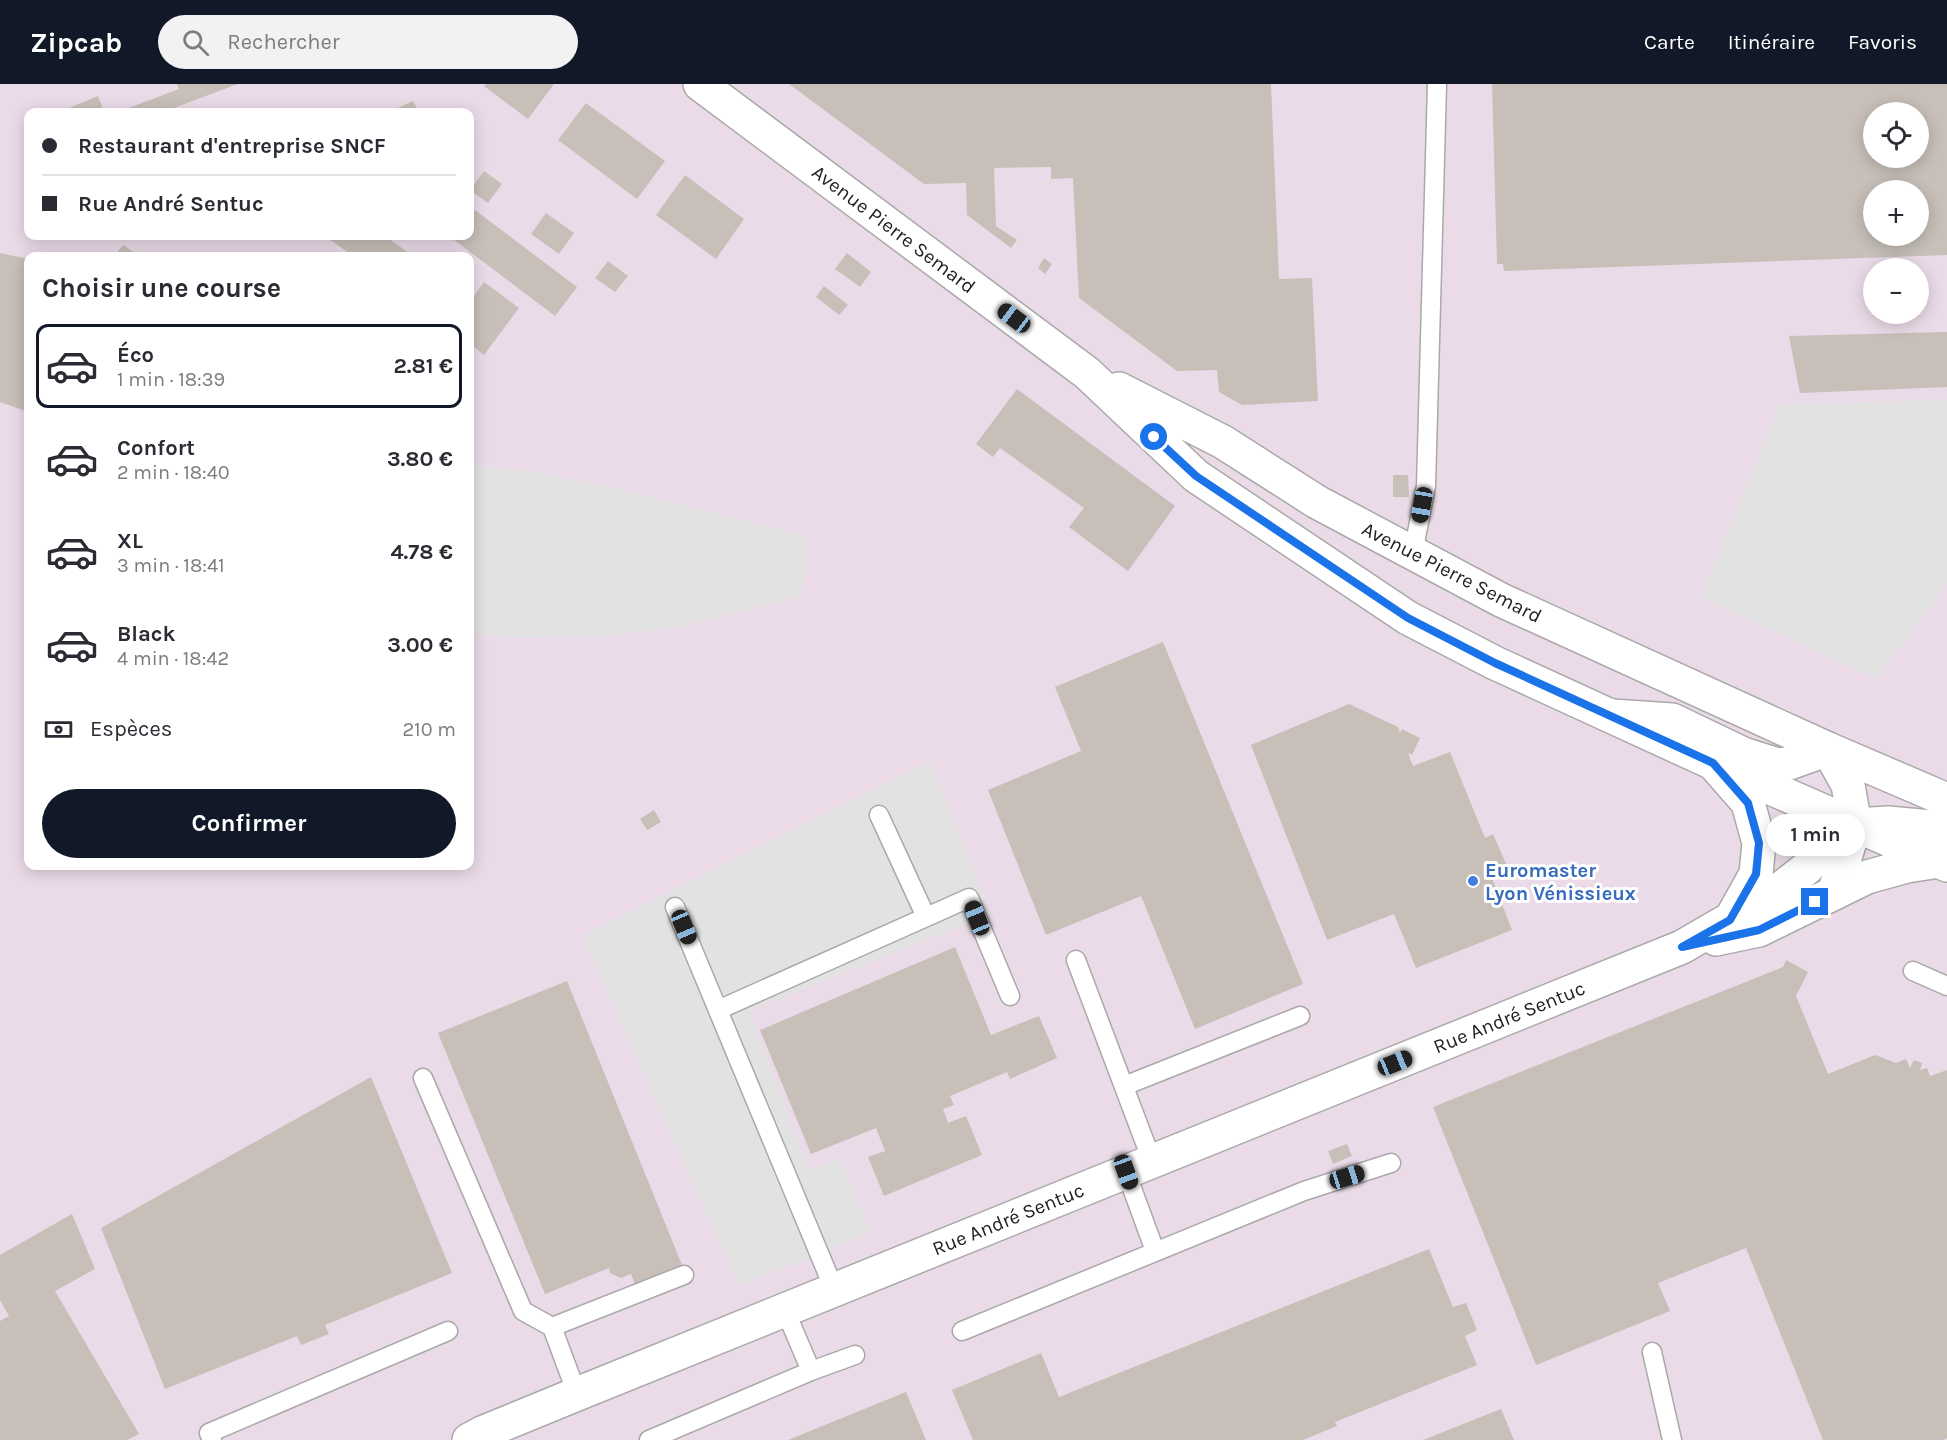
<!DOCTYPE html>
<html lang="fr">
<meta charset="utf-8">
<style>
body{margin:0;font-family:Karla,sans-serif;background:#f2f2f3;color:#2b2b33;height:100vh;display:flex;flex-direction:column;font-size:22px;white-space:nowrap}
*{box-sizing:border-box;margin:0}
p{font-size:20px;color:#7c7c81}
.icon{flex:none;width:33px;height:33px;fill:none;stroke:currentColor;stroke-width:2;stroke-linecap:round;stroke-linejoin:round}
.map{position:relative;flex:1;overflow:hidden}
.sheet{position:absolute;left:24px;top:168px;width:450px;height:618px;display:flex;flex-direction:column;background:#fff;border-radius:12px;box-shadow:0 3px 15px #0003}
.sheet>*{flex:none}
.hud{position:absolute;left:24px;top:24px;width:450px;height:132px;border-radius:12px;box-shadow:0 3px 15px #0003;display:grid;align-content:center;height:132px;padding:0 18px;background:#fff}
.tools{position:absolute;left:1863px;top:18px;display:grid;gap:12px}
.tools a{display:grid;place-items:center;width:66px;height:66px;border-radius:50%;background:#fff;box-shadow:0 3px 15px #0003;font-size:30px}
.end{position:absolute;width:27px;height:27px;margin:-14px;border:8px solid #1a73e8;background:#fff;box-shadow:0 0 0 3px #fff}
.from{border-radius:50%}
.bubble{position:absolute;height:42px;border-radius:21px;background:#fff;box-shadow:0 3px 15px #0003;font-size:20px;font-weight:700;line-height:42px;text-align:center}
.car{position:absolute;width:18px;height:36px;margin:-18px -9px;border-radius:8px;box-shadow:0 0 4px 2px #0007;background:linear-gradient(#222 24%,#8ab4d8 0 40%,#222 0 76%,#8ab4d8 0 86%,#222 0)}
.hud b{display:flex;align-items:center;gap:21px;height:57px;font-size:22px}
.hud b+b{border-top:2px solid #e1e1e2}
.hud i{width:15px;height:15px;background:#2b2b33}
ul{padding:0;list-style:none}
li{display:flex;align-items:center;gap:18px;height:84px;margin:0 12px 9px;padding:0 6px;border:3px solid transparent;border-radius:12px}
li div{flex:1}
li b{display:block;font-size:22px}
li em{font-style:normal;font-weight:700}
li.current{border-color:#111827}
li>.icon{width:54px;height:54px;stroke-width:1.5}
h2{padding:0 18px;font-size:27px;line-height:72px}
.pay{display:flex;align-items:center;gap:15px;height:66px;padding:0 18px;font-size:22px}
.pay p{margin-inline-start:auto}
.button{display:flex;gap:12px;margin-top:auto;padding:12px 18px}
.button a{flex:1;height:69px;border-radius:36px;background:#111827;color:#fff;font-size:24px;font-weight:700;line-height:69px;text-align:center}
header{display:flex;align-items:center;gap:36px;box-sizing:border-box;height:84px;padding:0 30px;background:#111827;color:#fff}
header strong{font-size:28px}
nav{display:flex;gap:33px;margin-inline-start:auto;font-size:21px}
.search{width:420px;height:54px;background:#f2f2f3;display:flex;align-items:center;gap:15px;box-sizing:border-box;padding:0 21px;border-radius:33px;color:#7c7c81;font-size:22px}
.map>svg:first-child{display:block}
.industrial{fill:#ebdbe8;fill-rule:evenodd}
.parking{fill:#e2e2e2}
.building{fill:#c7bfb8;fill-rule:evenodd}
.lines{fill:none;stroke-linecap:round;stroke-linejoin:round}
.service-casing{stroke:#a9a9a9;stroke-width:21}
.minor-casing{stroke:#a9a9a9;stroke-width:36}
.tertiary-casing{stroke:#a9a9a9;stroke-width:36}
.service{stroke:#fff;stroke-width:18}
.minor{stroke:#fff;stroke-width:33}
.tertiary{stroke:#fff;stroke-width:33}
.route{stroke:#1a73e8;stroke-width:8}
.shop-dot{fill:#3f7fe0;stroke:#fff;stroke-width:2}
.labels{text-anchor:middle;stroke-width:6;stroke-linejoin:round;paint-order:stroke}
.street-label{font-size:20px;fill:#222;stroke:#fff}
.shop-label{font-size:20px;font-weight:bold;fill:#366cbe;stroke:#fff;text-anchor:start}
</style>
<header>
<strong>Zipcab</strong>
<div class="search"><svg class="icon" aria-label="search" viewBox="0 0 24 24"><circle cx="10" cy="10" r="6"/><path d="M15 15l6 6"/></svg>Rechercher</div>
<nav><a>Carte</a><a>Itinéraire</a><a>Favoris</a></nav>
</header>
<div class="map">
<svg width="1947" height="1356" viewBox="0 0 1947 1356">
<rect width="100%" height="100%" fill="#f2efe9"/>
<path class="industrial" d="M0,0H1947V1356H0ZM28,28H470V152H28ZM1874,28H1918V74H1874ZM1874,106H1918V152H1874ZM28,172H470V782H28ZM1874,184H1918V230H1874Z"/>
<path class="parking" d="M1947,316V498L1934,520L1876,594L1700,514L1780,320Z
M470,382L529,387L607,402L809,452L802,512L679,543L599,553L521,554L470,550Z
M931,677L991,830L749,927L809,1085L840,1074L871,1149L739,1202L582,852Z"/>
<path class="building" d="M177,0H238L163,28H118L179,5Z
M486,0H554L528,35L484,2Z
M789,0H1271L1279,195L1312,194L1318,317L1242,321L1219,308L1217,286L1177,287L1079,214L1073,94L1051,95V83L994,84L996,142L1017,156L1011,164L967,131L966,99L924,100Z
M1492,0H1947V171L1504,187L1503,180H1497ZM1874,28H1918V74H1874ZM1874,106H1918V152H1874Z
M98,12L104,28H71L69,24Z
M413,17L419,28H389Z
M586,19L665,77L637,115L558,56Z
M484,87L502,100L488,119L470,106Z
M685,91L744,135L716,175L656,131Z
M475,126L577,203L555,232L453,155L455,152H470V133Z
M546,129L574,149L559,170L531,150Z
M325,152H385L413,172H353Z
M123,161L140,172H114Z
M0,169L28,175V328L0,318Z
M847,169L871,188L860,203L835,185Z
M1044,174L1052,180L1045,190L1038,184Z
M608,177L628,192L615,208L595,194Z
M484,198L519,224L484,271L470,260V215L471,216Z
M824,202L848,221L839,231L816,213Z
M1947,248V303L1800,309L1789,252Z
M1017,305L1175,422L1128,487L1069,443L1084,424L1000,364L993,373L976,360Z
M1393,391H1408L1409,413H1393Z
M1163,558L1303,900L1195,945L1141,812L1046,851L988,706L1081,667L1055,603Z
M1349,620L1398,643L1400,649L1402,645L1420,654L1412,671L1408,669L1413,682L1450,668L1485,754L1493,750L1507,782L1490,789L1512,846L1416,884L1394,830L1327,856L1251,661Z
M654,726L661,738L647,746L640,735Z
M955,863L991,951L1039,932L1057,974L1010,995L1007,988L950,1012L954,1021L943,1025L948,1039L966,1032L982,1071L884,1112L868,1073L885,1067L876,1044L811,1070L760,946Z
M1786,876L1808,888L1796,912L1828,990L1875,971L1896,979L1906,975L1910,984L1914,976L1922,979L1920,986L1927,984L1930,992L1947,986V1354L1943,1356H1823L1746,1164L1658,1199L1670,1227L1536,1281L1433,1023L1783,883Z
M567,897L682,1181L635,1200L631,1190L621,1194L610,1189L609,1184L545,1210L438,949Z
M371,993L452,1189L325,1241L329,1250L301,1261L297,1252L165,1305L101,1144Z
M1347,1060L1352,1072L1333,1080L1328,1067Z
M72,1130L95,1185L55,1207L139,1350L127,1356H0V1237L9,1232L0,1216V1171Z
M1429,1165L1453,1223L1466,1219L1477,1246L1465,1252L1477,1281L1335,1338L1337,1342L1303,1356H973L952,1306L1041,1269L1059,1313Z
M906,1308L926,1356H788Z
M1501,1325L1514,1356H1423Z"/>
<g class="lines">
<defs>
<path id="service" d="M1413,469L1426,402L1437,0
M879,731L926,833
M675,823L834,1205
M1076,876L1152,1077
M1913,887L1947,902
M718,926L969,814L1010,912
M423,994L523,1227L552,1243L577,1310
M1124,1002L1300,932
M1126,1088L1155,1167
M785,1226L811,1287
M552,1243L684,1191
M962,1247L1304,1107L1391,1079
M1652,1268L1672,1356
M212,1356L209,1349L448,1247
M649,1356L811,1287L855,1271"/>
<path id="minor" d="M1612,632L1672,636L1743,670L1781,682L1828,665L1848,701L1855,741L1834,809
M1713,679L1748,719L1759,759L1756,790L1732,833
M1716,855L1759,846L1867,793L1907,782L1939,777
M469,1356L482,1349L577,1310L1682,863L1775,809L1807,784L1829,757L1855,741L1888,739L1931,743L1947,748"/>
<path id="tertiary" d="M700,0L1087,289L1196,392L1408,534L1495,579L1713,679L1947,781
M1119,305L1223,358L1317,418L1501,516L1828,665L1947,716"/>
</defs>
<use href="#service" class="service-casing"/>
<use href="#minor" class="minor-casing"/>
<use href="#tertiary" class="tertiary-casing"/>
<use href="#service" class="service"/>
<use href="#minor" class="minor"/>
<use href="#tertiary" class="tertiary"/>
</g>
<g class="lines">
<path class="route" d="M1154,353L1196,392L1408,534L1495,579L1713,679L1748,719L1759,759L1756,790L1730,836L1682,863L1759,846L1815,818"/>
</g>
<circle class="shop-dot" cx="1473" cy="797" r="6"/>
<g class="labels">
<g class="street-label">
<text transform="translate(894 145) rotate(37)" y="7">Avenue Pierre Semard</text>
<text transform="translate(1452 488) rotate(27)" y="7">Avenue Pierre Semard</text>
<text transform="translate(1509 933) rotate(-22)" y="7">Rue André Sentuc</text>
<text transform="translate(1008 1135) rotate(-22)" y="7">Rue André Sentuc</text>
</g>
<g class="shop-label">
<text x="1485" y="793">Euromaster<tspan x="1485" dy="23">Lyon Vénissieux</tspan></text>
</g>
</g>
</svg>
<div class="tools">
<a><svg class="icon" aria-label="locate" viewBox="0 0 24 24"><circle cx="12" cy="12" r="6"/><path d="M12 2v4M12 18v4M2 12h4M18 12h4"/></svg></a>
<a>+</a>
<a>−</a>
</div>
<i class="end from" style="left:1154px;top:353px"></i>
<i class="end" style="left:1815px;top:818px"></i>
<div class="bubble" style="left:1766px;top:730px;width:99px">1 min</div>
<i class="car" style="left:1014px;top:234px;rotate:307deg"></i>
<i class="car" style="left:1422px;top:421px;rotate:190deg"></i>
<i class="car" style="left:977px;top:834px;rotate:338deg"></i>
<i class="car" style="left:684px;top:843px;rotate:157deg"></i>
<i class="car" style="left:1395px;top:979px;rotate:68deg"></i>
<i class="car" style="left:1126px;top:1088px;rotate:160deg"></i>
<i class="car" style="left:1347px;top:1093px;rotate:73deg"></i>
<div class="hud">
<b><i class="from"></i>Restaurant d'entreprise SNCF</b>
<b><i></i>Rue André Sentuc</b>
</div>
<section class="sheet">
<h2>Choisir une course</h2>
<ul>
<li class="current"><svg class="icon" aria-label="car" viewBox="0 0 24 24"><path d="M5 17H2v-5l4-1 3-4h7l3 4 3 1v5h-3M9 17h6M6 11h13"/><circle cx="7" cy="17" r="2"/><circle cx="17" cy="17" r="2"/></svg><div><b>Éco</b><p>1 min · 18:39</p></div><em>2.81 €</em></li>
<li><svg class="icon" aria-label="car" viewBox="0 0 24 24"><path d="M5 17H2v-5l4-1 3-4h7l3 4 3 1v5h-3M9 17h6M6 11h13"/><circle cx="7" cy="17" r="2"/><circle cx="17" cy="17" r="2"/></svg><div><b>Confort</b><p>2 min · 18:40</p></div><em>3.80 €</em></li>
<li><svg class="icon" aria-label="car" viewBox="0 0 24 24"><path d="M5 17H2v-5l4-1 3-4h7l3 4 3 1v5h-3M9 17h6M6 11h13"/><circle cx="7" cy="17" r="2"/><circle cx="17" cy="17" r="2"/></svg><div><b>XL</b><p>3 min · 18:41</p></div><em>4.78 €</em></li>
<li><svg class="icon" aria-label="car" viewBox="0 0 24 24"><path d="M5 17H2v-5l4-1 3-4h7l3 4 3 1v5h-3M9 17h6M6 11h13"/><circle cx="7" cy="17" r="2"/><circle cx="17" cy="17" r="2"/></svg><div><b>Black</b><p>4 min · 18:42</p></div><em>3.00 €</em></li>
</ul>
<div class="pay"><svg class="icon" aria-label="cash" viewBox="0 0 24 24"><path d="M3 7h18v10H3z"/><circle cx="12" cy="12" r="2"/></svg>Espèces<p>210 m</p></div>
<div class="button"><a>Confirmer</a></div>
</section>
</div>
